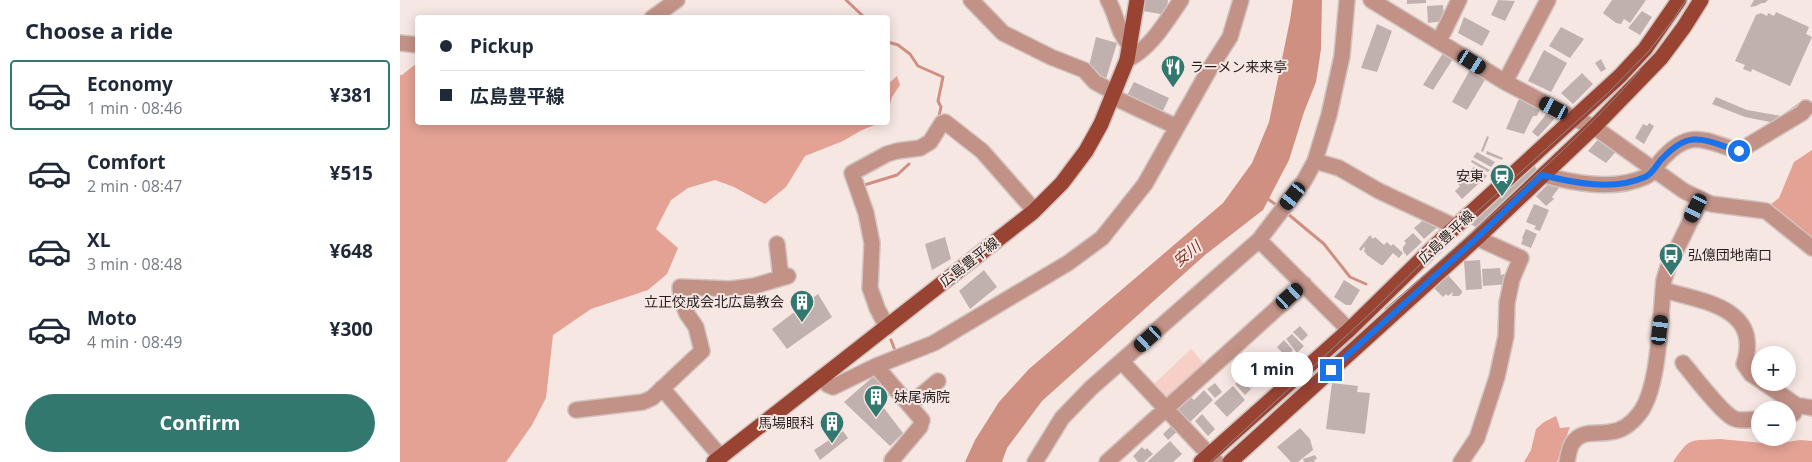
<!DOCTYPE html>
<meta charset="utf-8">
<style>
body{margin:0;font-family:"Open Sans","Noto Sans JP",sans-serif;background:#f6f6f7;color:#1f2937;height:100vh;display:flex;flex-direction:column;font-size:19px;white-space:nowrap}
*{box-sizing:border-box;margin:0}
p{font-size:16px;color:#747a83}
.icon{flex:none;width:28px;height:28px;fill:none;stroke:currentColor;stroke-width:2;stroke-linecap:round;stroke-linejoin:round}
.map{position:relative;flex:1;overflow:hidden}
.drawer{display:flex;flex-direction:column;background:#fff;width:400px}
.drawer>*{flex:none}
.hud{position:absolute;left:15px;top:15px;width:475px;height:110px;border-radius:5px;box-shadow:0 2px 12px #0003;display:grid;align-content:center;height:110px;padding:0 25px;background:#fff}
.fabs{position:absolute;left:1351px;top:346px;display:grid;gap:10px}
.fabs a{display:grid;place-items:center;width:45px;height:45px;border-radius:50%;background:#fff;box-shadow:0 2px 12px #0003;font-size:25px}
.end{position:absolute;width:22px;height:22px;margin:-11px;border:6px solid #1a73e8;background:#fff;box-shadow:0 0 0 2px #fff}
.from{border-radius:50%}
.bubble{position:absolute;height:35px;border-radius:18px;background:#fff;box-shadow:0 2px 12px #0003;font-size:16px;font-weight:700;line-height:35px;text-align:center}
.car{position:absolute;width:15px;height:30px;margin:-15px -8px;border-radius:6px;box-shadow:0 0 4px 1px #0007;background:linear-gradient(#222 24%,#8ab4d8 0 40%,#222 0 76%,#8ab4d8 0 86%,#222 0)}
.hud b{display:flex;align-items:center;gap:18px;height:48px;font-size:19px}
.hud b+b{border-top:1px solid #e0e1e3}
.hud i{width:12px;height:12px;background:#1f2937}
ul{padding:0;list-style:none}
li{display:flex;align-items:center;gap:15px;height:70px;margin:0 10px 8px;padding:0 15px;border:2px solid transparent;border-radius:5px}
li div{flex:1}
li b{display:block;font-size:19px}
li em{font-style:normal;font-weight:700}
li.on{border-color:#32786e}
li>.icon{width:45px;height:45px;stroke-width:1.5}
h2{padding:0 25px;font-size:22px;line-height:60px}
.cta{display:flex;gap:10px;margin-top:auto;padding:10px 25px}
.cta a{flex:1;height:58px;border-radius:30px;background:#32786e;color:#fff;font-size:20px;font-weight:700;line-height:58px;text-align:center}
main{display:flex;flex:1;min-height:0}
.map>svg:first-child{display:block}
.green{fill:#f8cfc6}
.forest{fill:#e3a294}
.water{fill:#cf9082}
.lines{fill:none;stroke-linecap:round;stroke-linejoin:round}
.stream{stroke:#cf9082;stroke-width:3}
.building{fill:#c1b1ae}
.minor-casing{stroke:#d1c3bf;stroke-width:18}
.major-casing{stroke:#d1c3bf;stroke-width:18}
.minor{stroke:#c39287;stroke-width:15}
.major{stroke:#994333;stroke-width:15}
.tram{stroke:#938885;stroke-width:1}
.route{stroke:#1a73e8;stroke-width:6}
.labels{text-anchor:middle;stroke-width:4;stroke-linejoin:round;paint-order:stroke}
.poi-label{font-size:14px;fill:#241e1d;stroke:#f7e7e3;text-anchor:start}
.street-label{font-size:14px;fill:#241e1d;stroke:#f7e7e3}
.water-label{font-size:15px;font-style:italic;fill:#833627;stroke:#f7e7e3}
</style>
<main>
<section class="drawer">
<h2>Choose a ride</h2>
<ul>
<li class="on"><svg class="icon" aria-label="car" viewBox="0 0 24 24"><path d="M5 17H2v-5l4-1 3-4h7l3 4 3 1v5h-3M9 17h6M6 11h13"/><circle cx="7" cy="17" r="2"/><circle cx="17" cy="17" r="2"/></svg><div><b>Economy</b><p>1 min · 08:46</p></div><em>¥381</em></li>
<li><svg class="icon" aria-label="car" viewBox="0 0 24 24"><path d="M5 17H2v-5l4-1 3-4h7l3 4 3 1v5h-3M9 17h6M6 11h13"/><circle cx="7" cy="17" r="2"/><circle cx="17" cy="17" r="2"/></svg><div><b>Comfort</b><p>2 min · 08:47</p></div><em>¥515</em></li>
<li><svg class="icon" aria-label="car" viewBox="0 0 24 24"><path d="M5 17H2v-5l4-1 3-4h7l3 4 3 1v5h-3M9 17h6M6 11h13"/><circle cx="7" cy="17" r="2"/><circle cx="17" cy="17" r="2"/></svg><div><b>XL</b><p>3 min · 08:48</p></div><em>¥648</em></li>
<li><svg class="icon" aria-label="car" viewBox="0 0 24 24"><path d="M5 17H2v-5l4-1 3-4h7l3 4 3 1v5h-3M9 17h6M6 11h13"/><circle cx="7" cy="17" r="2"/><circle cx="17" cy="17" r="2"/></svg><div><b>Moto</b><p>4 min · 08:49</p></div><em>¥300</em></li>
</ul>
<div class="cta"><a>Confirm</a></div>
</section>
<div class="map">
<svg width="1412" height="462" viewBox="0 0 1412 462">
<rect width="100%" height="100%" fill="#f7e7e3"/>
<path class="green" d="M791,349L805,365L765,402L751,387Z"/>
<path class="forest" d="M17,63L18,122L480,123L462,130L443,141L405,156L386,187L365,204L334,187L315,180L288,188L271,200L256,229L278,248L267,274L248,290L191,309L153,335L146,398L132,425L106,462H0V75H2Z
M497,76L500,85L492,97L488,112V84Z
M1412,150V241L1371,210L1370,205L1379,198L1394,162Z
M1156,416L1160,428L1170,427L1157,462H1124L1131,450L1136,429L1144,422Z
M1320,439L1374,444L1400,440L1412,441V462H1273C1290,436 1291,441 1320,439Z"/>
<path class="water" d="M893,0H922L921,49L916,82L904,112L889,160L863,210L805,255L642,401L607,448L602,462H565L575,440L599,402L629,369L823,203L852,163L869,122L890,20Z"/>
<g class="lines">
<path class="stream" d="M446,0L465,18
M488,42L498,45L510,54L518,66L543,77L538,101L541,107L539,116
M461,186L497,175L509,164
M865,197L875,204
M888,214L924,244L950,277L966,284
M491,340L496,353"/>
</g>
<path class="building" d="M745,0H768L766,15L743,11Z
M1007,0H1026V3L1007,4Z
M1098,0L1115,1L1105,21L1091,15Z
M1212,0H1246L1230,23L1224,19L1221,24L1216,23L1203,13Z
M1354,0H1368L1365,3H1362L1356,6L1350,7Z
M1043,5L1044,21L1028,23L1027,6Z
M1242,11L1252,17L1240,35L1228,28Z
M1376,12L1409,27L1406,34L1412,37L1390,86L1352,69L1351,72L1343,69L1345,65L1335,61L1356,15L1361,13L1367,16L1368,13L1374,16Z
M1064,17L1090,31L1082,46L1058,33Z
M977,24L992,31L977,72L961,68Z
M1161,27L1184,39L1170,58L1149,46Z
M696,37L717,43L706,79H701L689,66Z
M1144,50L1167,63L1151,92L1128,81Z
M1043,53L1053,59L1033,90L1023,85Z
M1201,59L1206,69L1201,72L1195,63Z
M1071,68L1086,78L1067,110L1052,102Z
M1182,73L1193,84L1173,104L1161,93Z
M734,82L769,98L760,117L724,101Z
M1120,96L1141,107L1137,116H1133L1124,134L1106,129Z
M1316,97L1347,110L1381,116L1404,99L1412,104L1380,124L1345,117L1312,104Z
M1148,112L1156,117L1138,137L1132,132Z
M1249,123L1254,126L1244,144L1235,138L1243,124L1247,126Z
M1087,136L1089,137L1083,152L1081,151Z
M1201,136L1219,148L1206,163L1188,151Z
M1087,151L1103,158L1102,160L1086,154Z
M1077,152L1095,162L1091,167L1073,157Z
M1072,160L1090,170L1088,172L1071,162Z
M1132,164L1135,166L1138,173L1078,228L1072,225L1070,223Z
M1074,167L1077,171L1080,169L1085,171L1084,174L1087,176L1062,199L1055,191L1060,186L1058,184L1064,178L1063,177Z
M1151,181L1159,188L1152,197L1154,199L1146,206L1136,196Z
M1134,204L1149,210L1140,231L1134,229L1136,226L1126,222Z
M1029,215L1042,223L1024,239L1014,228Z
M1126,229L1137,234L1131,248L1121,244L1123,239L1122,238Z
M1013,233L1022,242L1007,256L1003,251V247L1006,243L1004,241Z
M970,235L973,239L975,237L984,245L987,242L991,246L993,244L1003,253L999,258L993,253L983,265H981L967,255L964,251L965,248L964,247L961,251L959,249Z
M545,237L551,259L532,270L525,244Z
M1080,260L1082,289L1066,290L1064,261Z
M1100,268L1101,275L1104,274V278H1110V284L1083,286L1082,269Z
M584,270L597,287L570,309L559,291Z
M1048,275L1062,291V293L1059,296H1052L1053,292L1048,296L1046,294L1043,297L1034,288Z
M944,280L960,290L951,305H946L934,297Z
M418,294L432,317L387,349L372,329Z
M900,326L908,335L902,341L893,332Z
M892,334L904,346L897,353L886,339Z
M884,340L893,350L886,357L877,347Z
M871,352L877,359L863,371L857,364Z
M856,366L867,378L862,381L860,379L858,381L850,372Z
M849,373L858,382L852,388L846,382L847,380L845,377Z
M475,375L492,393L480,403L503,433L490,446L444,402Z
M841,378L851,389L845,395L835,384Z
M815,383L822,392L815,398L807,389Z
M932,383L958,386L957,392L970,393L965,434L926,429Z
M833,386L845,400L827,417L814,403Z
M804,390L813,400L789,423L777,410L791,397L794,400Z
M802,414L815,429L808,436L795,421Z
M773,424L779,430L768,440L763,434Z
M900,428L910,439L913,450L898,462H891L877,447Z
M443,431L448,438L420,460L414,450Z
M770,441L782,454L773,462H747Z
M742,447L745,450L747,448L753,454L744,462H738L733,456Z
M915,455L917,459L914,460L915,462H904L903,459Z"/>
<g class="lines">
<defs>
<path id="minor" d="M571,0L603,33L651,57L684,70L695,82L715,93
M708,0C717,15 717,32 729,44
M971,0L1105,82L1175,119L1194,127L1284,191L1311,204L1366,211L1412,248
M252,18L277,0
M1039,41L1059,0
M0,43L18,45
M727,60C752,47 765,23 781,0
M1105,82L1148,0
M713,97L777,127
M915,161L939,168L979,191L1056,227
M1143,175C1174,183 1214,191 1245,177C1254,173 1256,165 1263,158C1291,128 1305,141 1339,151L1402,113L1406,108
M859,240L949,330
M377,244L381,278
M1263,290C1303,301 1362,308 1344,364L1351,374L1360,380
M487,327L477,308L470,288L472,243L466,213L452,173L487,154L497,151L520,148L530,142L542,123L545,122L582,151L634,210
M722,362L816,462
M1283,363C1293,375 1321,412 1333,418C1340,422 1352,419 1360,419
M476,366L522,420L520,427L492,460
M422,377L428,385L433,387L476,366L534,343L668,263L702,238L745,184L809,70L830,37L841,0
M1363,382L1396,405L1412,408
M262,388L321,457
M509,405L538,381
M176,410L243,402L252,398L302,351L296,327L287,314L281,298L280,287L331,289L354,286L388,276
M1388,417L1394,413L1396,405
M635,462L662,418L691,388L859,240L904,181L915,161L929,115L942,56L947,0
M707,462L904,284
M1061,462L1077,438L1097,377L1106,336L1107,303L1112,279L1121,258L1077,238
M1167,462C1168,456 1169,449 1172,444C1181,429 1197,435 1210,432C1222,431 1232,423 1239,414C1260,388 1260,315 1264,280L1268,267L1301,199"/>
<path id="major" d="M314,462L633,212L662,183L686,151L701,124L727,60L737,0
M801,462L949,330L1041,240L1220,76L1245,49L1279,0
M830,462L1077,238L1194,127L1261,58L1284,27L1301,0"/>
</defs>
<use href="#minor" class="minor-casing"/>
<use href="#major" class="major-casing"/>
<use href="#minor" class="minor"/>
<use href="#major" class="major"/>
<path class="tram" d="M985,309C1030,270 1075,231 1119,191C1161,152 1203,114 1240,70
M810,462L974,310L1040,245L1208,93L1248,52L1273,20L1286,0"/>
</g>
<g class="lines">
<path class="route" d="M931,370L1077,238L1142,175C1174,183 1214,191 1245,177C1254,173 1256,164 1263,158C1291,128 1305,141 1339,151"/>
</g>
<defs>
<symbol id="restaurant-pin" viewBox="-11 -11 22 30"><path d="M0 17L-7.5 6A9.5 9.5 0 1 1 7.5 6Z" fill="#32786e" stroke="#f7e7e3"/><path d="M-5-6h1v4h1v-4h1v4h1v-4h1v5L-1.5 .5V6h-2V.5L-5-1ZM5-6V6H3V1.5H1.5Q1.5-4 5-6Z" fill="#fff"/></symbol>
<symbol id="station-pin" viewBox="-11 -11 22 30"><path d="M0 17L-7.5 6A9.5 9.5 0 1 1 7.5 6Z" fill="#32786e" stroke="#f7e7e3"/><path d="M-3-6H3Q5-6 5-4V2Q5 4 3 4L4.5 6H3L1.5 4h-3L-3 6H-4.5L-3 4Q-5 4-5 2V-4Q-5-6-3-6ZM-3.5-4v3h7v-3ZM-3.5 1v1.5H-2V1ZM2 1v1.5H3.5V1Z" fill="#fff"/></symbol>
<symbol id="bus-pin" viewBox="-11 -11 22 30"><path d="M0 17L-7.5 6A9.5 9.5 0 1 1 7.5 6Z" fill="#32786e" stroke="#f7e7e3"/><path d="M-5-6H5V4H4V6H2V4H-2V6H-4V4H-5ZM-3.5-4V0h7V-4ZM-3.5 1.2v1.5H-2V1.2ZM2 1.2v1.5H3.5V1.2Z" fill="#fff"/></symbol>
<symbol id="building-pin" viewBox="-11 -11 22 30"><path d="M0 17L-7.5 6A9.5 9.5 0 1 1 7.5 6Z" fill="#32786e" stroke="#f7e7e3"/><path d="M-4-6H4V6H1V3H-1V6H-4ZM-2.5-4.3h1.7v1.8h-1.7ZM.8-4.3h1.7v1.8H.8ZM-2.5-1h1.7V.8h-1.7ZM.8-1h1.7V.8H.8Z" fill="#fff"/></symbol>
</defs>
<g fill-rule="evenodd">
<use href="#restaurant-pin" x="759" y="53" width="28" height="38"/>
<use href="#station-pin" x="1088" y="162" width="28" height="38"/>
<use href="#bus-pin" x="1257" y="241" width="28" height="38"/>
<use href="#building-pin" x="388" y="288" width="28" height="38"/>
<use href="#building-pin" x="462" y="383" width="28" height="38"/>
<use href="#building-pin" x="418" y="409" width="28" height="38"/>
</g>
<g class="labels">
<g class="poi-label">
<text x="790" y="72">ラーメン来来亭</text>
<text x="1084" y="181" text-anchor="end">安東</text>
<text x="1288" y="260">弘億団地南口</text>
<text x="384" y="307" text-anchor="end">立正佼成会北広島教会</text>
<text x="494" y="402">妹尾病院</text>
<text x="414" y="428" text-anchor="end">馬場眼科</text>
</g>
<g class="street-label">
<text transform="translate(1046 237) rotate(-43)" y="5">広島豊平線</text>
<text transform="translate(569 262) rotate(-38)" y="5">広島豊平線</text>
</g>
<g class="water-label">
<text transform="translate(787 254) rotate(-39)" y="5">安川</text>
</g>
</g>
</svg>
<div class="fabs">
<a>+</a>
<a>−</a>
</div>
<i class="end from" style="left:1339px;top:151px"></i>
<i class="end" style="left:931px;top:370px"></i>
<div class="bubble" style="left:831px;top:352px;width:82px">1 min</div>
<i class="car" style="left:1072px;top:62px;rotate:122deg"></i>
<i class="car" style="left:1154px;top:108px;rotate:297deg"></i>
<i class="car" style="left:893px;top:196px;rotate:218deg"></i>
<i class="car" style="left:1296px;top:208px;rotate:207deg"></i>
<i class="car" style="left:890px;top:296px;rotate:48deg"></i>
<i class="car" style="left:1260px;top:330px;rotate:7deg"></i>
<i class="car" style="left:748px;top:339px;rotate:228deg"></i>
<div class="hud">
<b><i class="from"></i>Pickup</b>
<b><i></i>広島豊平線</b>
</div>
</div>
</main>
